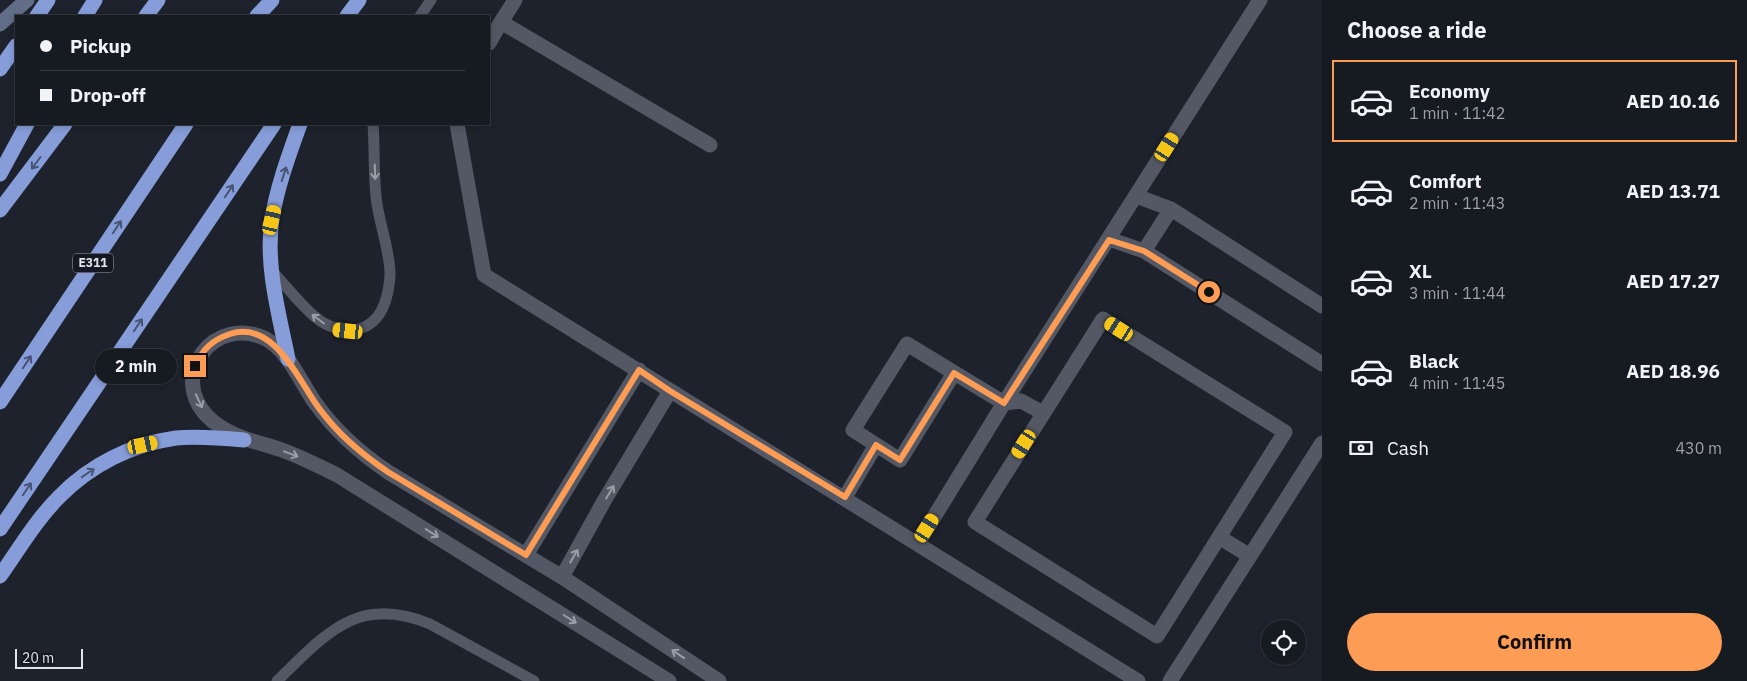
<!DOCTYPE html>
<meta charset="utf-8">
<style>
body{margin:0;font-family:"IBM Plex Sans",sans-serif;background:#23272e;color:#f1f3f6;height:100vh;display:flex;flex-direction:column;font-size:19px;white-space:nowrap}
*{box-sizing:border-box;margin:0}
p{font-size:16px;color:#9ea1a5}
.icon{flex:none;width:28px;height:28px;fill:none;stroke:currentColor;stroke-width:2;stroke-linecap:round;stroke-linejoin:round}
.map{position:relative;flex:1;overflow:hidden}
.side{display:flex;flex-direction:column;background:#161a21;width:425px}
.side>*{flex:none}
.banner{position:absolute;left:15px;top:15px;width:475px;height:110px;border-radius:0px;box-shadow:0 2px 8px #0003,0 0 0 1px #35383f;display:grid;align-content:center;height:110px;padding:0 25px;background:#161a21}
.buttons{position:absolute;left:1261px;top:620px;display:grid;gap:10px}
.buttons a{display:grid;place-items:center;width:45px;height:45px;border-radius:50%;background:#161a21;box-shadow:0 2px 8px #0003,0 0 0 1px #35383f;font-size:25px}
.scale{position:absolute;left:15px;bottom:12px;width:68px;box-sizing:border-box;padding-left:5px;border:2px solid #e1e4eb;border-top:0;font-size:14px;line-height:18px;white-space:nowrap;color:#e1e4eb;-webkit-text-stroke:4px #151822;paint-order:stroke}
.end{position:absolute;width:22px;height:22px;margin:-11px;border:6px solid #fd9d55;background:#111;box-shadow:0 0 0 2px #111}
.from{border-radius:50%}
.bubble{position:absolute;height:35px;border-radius:18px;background:#161a21;box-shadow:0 2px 8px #0003,0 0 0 1px #35383f;font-size:16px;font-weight:800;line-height:35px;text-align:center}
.car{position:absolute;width:15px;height:30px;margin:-15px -8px;border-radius:6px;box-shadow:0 0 4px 1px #0007;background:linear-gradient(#f5c518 24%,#345 0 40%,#f5c518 0 76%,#345 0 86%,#f5c518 0)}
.banner b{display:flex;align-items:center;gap:18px;height:48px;font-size:19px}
.banner b+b{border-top:1px solid #35383f}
.banner i{width:12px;height:12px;background:#f1f3f6}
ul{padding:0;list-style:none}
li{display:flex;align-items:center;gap:15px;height:82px;margin:0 10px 8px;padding:0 15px;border:2px solid transparent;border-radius:0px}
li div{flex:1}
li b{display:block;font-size:19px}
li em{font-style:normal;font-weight:800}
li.selected{border-color:#fd9d55}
li>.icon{width:45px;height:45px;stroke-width:1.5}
h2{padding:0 25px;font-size:22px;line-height:60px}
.pay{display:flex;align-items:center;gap:12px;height:55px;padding:0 25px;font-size:19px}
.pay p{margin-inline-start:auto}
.action{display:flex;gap:10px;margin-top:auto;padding:10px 25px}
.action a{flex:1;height:58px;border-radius:30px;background:#fd9d55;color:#111;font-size:20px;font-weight:800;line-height:58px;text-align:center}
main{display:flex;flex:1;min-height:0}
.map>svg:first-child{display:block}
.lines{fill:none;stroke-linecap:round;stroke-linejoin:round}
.service{stroke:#535864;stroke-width:11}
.minor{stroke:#535864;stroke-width:15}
.tertiary{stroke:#535864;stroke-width:15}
.secondary{stroke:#626d87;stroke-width:15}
.motorway{stroke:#869dd9;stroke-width:15}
.oneway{stroke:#485474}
.oneway2{stroke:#9a9ea8}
.route{stroke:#fd9d55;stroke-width:6}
.labels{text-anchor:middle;stroke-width:4;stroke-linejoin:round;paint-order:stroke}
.shield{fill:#151822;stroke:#a4a7af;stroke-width:1}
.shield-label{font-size:12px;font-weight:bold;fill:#e1e4eb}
</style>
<main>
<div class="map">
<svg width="1322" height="681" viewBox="0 0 1322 681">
<rect width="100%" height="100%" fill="#1e222c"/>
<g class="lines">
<path class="service" d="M420,16L431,0
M272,271C286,286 299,303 314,316C332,332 362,337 378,316C386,305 389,289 390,276C391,256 380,225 377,204C373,178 375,150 373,124
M277,681C326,634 357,594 430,624L534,681"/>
<path class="minor" d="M515,0L501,22L710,145
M489,43L501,22
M457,124L484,275L1138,681
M1136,196L1171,209L1322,306
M1109,239L1144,251L1171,209
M1144,251L1322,364
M1103,319L1285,432L1157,636L975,522Z
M954,373L900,460L853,430L907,344L1004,403L1021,401L1043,413
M845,497L876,445
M918,543L1004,403L1260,0
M526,555L639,370
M1250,556L1322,443
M562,577L604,501L670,391
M1170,681L1250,556L1219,537"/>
<path class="tertiary" d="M669,681L337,475C319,466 301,457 282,450C255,441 228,437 207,416C168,374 215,314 266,339C290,352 301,384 316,404C336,432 360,453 388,472L562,577L719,681"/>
<path class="secondary" d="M0,24L27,0"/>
<path class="motorway" d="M37,16L48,0
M85,16L95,0
M146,16L158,0
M257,16L272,0
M347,16L359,0
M0,69L16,46
M0,174L27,124
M0,210L65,124
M288,359C279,314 265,265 272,219C277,187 289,155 300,124
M0,402L186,124
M0,529L274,124
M0,576C19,549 36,520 59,497C90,465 132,444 176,438C199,436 222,438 244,440"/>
</g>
<defs><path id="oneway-shaft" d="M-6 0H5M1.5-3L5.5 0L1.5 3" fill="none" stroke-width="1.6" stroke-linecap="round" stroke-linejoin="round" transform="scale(1.25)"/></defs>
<g class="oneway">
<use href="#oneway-shaft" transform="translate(36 163) rotate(127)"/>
<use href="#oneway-shaft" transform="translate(284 174) rotate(-72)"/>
<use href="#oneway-shaft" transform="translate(229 191) rotate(-56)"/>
<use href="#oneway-shaft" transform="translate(117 227) rotate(-56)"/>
<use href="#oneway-shaft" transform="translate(138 325) rotate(-56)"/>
<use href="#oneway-shaft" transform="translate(27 362) rotate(-56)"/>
<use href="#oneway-shaft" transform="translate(88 473) rotate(-34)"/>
<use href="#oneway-shaft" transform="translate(27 489) rotate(-56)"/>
</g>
<g class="oneway2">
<use href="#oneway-shaft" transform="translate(375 172) rotate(88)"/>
<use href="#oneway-shaft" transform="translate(318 319) rotate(-143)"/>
<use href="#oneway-shaft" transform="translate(199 401) rotate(64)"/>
<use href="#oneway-shaft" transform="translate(291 454) rotate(20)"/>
<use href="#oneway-shaft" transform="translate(610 492) rotate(-59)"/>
<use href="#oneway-shaft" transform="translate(432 533) rotate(32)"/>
<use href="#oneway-shaft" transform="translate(574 556) rotate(-60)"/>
<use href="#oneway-shaft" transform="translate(570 619) rotate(32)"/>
<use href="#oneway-shaft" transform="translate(678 654) rotate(-146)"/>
</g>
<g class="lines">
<path class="route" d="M195,366C203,349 212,340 230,334C273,320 297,377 316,404C320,410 325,416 330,422C347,442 366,457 388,472L526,555L639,370L670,391L845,497L876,445L900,460L954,373L1004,403L1109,240L1144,251L1209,292"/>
</g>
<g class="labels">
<rect class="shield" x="73" y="253.5" width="40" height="19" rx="4"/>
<g class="shield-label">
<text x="93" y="267">E311</text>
</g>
</g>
</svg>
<div class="buttons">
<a><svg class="icon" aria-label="locate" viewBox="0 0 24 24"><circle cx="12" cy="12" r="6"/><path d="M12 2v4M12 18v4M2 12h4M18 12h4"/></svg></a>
</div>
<div class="scale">20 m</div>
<i class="end from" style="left:1209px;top:292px"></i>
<i class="end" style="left:195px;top:366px"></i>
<div class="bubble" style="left:95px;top:349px;width:82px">2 min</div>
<i class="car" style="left:1167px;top:147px;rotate:32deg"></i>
<i class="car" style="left:272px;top:220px;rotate:13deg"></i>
<i class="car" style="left:1119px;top:329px;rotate:302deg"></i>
<i class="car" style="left:348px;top:331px;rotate:276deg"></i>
<i class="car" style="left:1024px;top:444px;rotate:212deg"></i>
<i class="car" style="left:143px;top:445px;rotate:78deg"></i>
<i class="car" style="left:927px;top:528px;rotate:32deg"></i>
<div class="banner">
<b><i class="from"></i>Pickup</b>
<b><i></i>Drop-off</b>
</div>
</div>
<section class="side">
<h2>Choose a ride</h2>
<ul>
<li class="selected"><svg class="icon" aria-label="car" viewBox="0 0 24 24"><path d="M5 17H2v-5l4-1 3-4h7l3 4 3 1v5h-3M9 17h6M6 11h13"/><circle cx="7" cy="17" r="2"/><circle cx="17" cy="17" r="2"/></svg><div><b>Economy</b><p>1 min · 11:42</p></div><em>AED 10.16</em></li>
<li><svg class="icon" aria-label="car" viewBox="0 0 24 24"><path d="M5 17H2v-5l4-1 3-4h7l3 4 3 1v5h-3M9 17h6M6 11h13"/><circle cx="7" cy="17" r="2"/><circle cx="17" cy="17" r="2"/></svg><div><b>Comfort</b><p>2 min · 11:43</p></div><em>AED 13.71</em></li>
<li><svg class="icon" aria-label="car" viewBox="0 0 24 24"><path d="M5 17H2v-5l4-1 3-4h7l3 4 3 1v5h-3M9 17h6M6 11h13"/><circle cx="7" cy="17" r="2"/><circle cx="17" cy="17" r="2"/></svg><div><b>XL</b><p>3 min · 11:44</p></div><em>AED 17.27</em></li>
<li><svg class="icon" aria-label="car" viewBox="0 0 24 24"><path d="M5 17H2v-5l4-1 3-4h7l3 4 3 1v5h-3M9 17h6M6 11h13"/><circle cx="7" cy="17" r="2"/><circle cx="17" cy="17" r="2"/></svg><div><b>Black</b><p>4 min · 11:45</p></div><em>AED 18.96</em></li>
</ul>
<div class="pay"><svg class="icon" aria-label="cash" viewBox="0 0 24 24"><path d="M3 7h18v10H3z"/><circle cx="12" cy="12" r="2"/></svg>Cash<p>430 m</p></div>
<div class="action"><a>Confirm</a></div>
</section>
</main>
